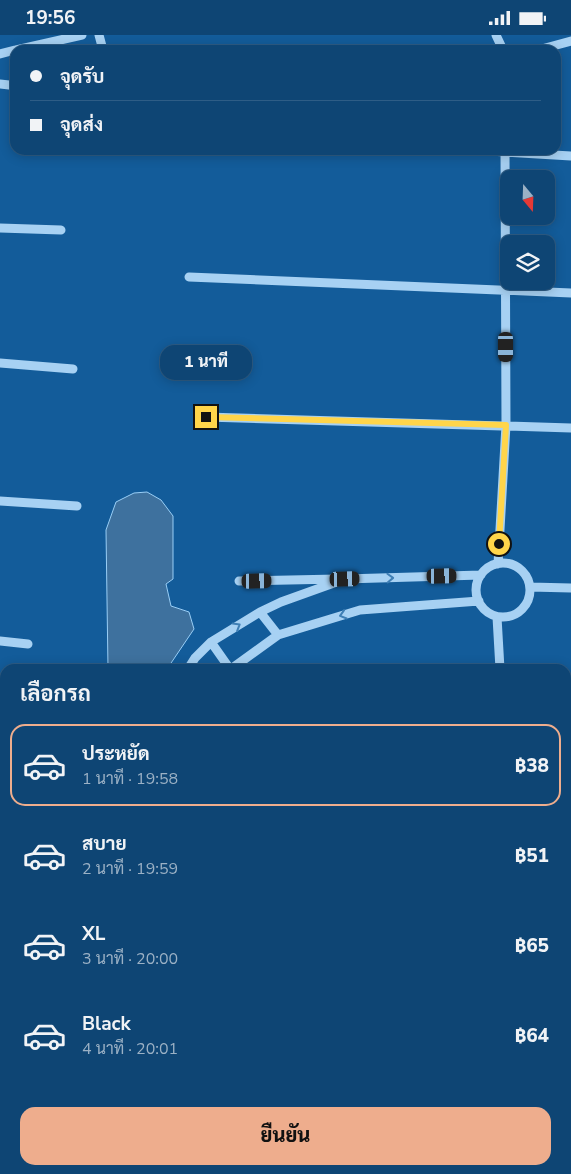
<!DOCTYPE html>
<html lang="th">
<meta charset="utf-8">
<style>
body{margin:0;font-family:"Nunito Sans",Sarabun,sans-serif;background:#174c79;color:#f1f3f6;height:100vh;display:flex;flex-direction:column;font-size:19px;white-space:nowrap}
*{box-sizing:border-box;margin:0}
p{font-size:16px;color:#9bb1c5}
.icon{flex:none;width:28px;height:28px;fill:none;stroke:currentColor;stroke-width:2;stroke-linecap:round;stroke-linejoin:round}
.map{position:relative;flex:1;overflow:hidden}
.side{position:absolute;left:0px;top:629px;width:571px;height:511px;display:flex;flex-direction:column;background:#0e4574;border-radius:15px 15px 0 0;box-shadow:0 2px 12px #0003,0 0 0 1px #2e5d86}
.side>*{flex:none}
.guide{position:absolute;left:10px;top:10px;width:551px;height:110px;border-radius:15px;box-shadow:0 2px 12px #0003,0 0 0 1px #2e5d86;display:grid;align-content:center;height:110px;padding:0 20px;background:#0e4574}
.needle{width:32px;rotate:161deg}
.tools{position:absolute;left:500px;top:135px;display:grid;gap:10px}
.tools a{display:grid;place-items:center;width:55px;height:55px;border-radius:10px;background:#0e4574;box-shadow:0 2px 12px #0003,0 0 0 1px #2e5d86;font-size:25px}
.end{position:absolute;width:22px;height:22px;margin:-11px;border:6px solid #ffd54a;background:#111;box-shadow:0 0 0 2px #111}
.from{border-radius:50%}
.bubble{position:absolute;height:35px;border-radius:15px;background:#0e4574;box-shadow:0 2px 12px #0003,0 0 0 1px #2e5d86;font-size:16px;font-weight:800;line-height:35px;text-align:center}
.car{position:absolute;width:15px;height:30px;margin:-15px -8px;border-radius:6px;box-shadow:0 0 4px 1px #0007;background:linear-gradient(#222 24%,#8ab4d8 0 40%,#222 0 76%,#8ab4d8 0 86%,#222 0)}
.guide b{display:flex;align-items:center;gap:18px;height:48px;font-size:19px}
.guide b+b{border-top:1px solid #2e5d86}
.guide i{width:12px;height:12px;background:#f1f3f6}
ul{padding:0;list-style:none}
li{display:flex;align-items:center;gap:15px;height:82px;margin:0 10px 8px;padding:0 10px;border:2px solid transparent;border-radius:15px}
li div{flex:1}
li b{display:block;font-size:19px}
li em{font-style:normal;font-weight:800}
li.selected{border-color:#eead8d}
li>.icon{width:45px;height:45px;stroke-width:1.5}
h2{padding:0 20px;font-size:22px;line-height:60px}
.action{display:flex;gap:10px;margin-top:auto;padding:10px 20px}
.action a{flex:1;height:58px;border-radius:15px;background:#eead8d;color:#111;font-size:20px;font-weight:800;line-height:58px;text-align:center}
.status{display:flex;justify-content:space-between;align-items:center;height:35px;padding:0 25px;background:#0e4574;direction:ltr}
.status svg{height:14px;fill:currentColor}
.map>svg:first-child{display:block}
.water{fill:#3e719e;stroke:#99cef6}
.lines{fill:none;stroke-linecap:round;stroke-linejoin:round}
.minor{stroke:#a7d1f3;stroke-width:9}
.oneway{stroke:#3f7fb5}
.route{stroke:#ffd54a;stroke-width:6}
</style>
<div class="status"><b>19:56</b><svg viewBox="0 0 49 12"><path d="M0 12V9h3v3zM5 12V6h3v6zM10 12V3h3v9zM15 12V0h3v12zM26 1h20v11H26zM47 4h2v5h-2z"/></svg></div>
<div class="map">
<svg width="571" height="1139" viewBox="0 0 571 1139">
<rect width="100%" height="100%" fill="#135c9a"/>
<path class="water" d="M147,457L161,465L173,481V544L166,549L171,571L189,577L194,594L167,634H108L106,495L116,467L134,458Z
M156,1135H379L375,1139H156Z"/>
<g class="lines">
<path class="minor" d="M99,0L103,15
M496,0L503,15
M16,15L82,0
M538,15L571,6
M0,19L15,15
M0,49L9,50
M472,115L571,121
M0,193L61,195
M189,242L571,258
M0,328L73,334
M206,382L571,393
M0,466L77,471
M476 555a27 27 0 1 1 54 0a27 27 0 1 1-54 0Z
M498,529L506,390L505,115
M239,546L337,544
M530,552L571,553
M260,577L278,600
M497,582L500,634
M0,606L28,609
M211,607L230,634
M188,634L195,623L211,607L260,577L281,567L345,544L481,540
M231,634L278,600L360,575L479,566
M0,705H5
M566,723H571
M0,726H5
M566,863H571
M0,867H5
M0,1005H5
M566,1006H571
M137,1135V1139
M155,1135V1139
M416,1137L428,1139"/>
</g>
<defs><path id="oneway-chevron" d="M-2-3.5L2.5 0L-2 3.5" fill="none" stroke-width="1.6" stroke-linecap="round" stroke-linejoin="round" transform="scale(1.25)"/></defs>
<g class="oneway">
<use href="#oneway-chevron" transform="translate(390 543) rotate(-2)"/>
<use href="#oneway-chevron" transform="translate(343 580) rotate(163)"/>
<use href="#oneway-chevron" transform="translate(237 591) rotate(-31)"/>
</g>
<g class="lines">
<path class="route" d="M206,382L506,390L499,509"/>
</g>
</svg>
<div class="tools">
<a><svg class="needle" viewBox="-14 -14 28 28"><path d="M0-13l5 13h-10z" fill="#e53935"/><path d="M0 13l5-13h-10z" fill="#9bb1c5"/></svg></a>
<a><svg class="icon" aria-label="layers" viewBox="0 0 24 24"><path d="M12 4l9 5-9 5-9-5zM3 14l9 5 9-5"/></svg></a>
</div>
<i class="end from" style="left:499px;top:509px"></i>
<i class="end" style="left:206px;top:382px"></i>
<div class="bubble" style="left:160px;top:310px;width:92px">1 นาที</div>
<i class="car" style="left:506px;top:312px;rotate:180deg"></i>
<i class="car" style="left:442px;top:541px;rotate:89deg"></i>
<i class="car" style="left:345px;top:544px;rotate:88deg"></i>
<i class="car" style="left:257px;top:546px;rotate:89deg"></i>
<div class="guide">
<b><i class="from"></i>จุดรับ</b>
<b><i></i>จุดส่ง</b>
</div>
<section class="side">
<h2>เลือกรถ</h2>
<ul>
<li class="selected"><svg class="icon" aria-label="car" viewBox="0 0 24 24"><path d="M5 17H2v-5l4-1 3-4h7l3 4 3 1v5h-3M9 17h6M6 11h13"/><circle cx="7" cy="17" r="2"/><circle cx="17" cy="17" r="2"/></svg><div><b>ประหยัด</b><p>1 นาที · 19:58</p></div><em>฿38</em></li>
<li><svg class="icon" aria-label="car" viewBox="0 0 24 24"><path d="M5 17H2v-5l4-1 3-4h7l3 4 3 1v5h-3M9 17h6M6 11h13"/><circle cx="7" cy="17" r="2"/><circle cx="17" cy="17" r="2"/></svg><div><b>สบาย</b><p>2 นาที · 19:59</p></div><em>฿51</em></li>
<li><svg class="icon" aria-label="car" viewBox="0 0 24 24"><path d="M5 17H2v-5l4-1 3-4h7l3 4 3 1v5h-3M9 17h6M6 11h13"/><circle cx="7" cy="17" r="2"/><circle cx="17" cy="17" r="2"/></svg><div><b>XL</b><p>3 นาที · 20:00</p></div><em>฿65</em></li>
<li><svg class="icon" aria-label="car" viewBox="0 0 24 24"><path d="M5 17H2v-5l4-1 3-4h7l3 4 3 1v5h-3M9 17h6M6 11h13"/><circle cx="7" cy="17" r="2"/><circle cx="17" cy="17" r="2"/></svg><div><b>Black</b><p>4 นาที · 20:01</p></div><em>฿64</em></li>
</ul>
<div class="action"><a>ยืนยัน</a></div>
</section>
</div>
